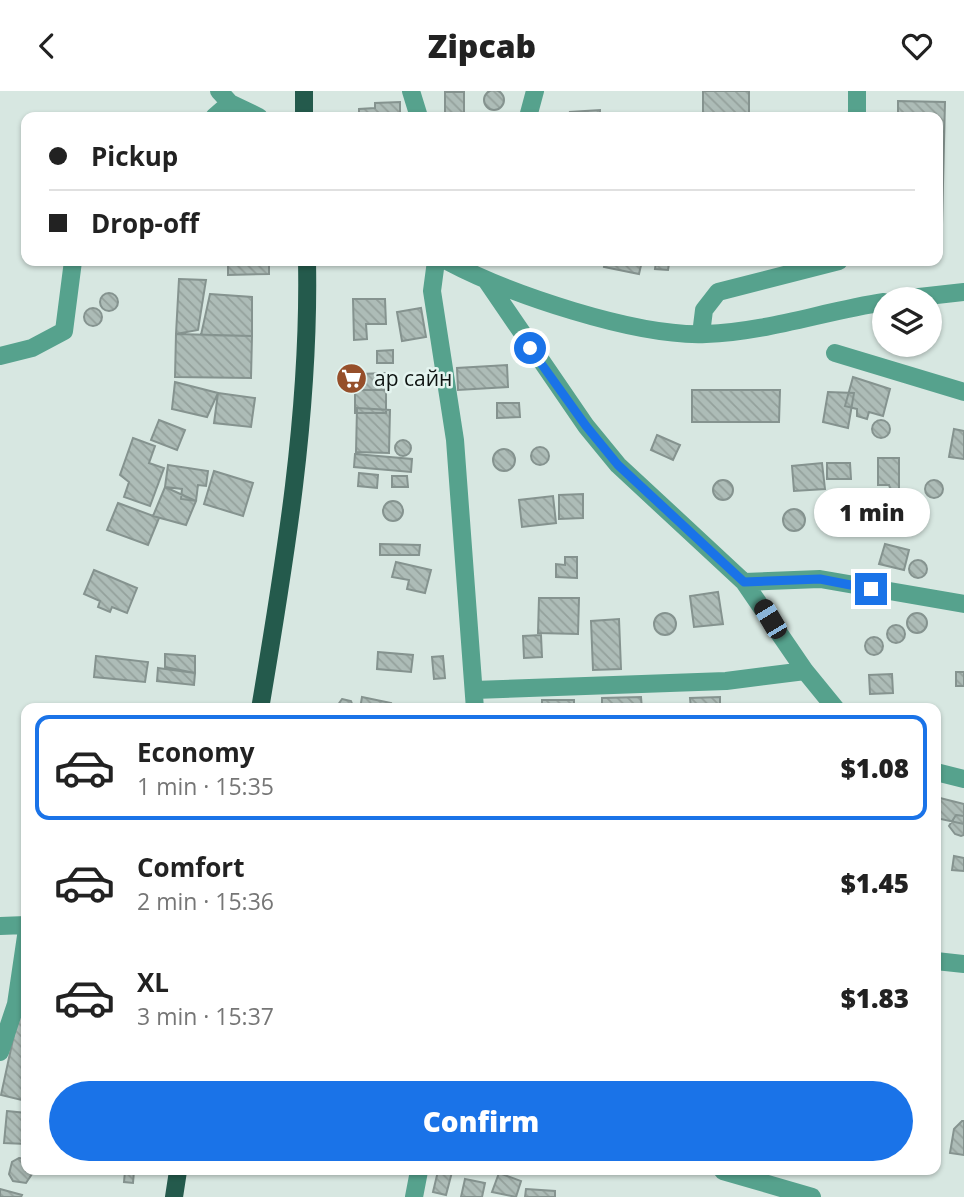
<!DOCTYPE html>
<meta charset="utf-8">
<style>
body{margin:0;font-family:"Open Sans",sans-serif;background:#f6f6f6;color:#222;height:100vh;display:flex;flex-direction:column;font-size:26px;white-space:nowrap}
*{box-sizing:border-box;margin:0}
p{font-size:23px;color:#767676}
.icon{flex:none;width:38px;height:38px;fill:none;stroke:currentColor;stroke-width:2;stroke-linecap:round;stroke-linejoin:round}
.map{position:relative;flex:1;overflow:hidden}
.details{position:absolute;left:21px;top:612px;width:920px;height:472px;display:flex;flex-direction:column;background:#fff;border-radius:14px;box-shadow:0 2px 5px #0004}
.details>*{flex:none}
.banner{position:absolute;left:21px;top:21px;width:922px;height:154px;border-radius:14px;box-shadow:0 2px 5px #0004;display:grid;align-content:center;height:154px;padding:0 28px;background:#fff}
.fabs{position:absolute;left:872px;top:196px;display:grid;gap:14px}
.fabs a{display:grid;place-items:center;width:70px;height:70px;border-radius:50%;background:#fff;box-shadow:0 2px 5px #0004;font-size:35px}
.end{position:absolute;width:32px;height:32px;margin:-16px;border:9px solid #1a73e8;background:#fff;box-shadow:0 0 0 4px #fff}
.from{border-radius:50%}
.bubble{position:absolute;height:49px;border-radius:24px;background:#fff;box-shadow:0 2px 5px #0004;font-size:23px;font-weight:800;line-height:49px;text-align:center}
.car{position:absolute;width:21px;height:42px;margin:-21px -10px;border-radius:9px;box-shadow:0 0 5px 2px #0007;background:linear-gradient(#222 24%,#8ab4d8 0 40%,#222 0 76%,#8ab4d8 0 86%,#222 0)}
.banner b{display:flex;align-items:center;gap:24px;height:66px;font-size:26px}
.banner b+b{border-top:2px solid #e0e0e0}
.banner i{width:18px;height:18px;background:#222}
ul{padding:12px 0 0;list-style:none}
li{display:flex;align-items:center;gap:21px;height:105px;margin:0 14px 10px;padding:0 14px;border:4px solid transparent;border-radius:14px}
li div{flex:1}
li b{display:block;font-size:26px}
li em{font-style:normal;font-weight:800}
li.active{border-color:#1a73e8}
li>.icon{width:63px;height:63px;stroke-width:1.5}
.primary-button{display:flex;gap:14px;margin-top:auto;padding:14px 28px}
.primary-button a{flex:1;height:80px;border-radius:42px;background:#1a73e8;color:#fff;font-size:28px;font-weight:800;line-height:80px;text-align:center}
header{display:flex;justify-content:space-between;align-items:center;height:91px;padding:0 28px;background:#fff;font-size:32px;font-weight:800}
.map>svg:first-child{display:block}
.building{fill:url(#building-back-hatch);stroke:#85938f;stroke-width:2}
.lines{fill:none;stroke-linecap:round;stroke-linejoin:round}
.minor{stroke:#56a28d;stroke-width:18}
.major{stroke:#245a4c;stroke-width:18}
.route{stroke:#1a73e8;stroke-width:9}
.labels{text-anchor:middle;stroke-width:5;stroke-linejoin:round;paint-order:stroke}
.poi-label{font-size:21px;fill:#0f1412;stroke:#e4f4ef;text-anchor:start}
</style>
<header><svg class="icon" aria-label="back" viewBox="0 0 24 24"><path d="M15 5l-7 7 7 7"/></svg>Zipcab<svg class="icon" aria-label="heart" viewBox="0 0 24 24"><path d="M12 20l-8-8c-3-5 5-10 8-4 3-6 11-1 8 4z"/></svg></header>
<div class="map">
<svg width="964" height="1106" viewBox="0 0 964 1106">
<defs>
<pattern id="building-back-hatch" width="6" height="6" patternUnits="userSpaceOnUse" patternTransform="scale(1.75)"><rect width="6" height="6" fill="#adbcb7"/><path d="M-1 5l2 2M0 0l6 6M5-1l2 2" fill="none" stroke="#94a19c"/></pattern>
</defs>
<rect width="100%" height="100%" fill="#d7e7e1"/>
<path class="building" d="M484 9a10 10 0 1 1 20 0a10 10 0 1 1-20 0Z
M703,0H749V26H703Z
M445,1H464V26H445Z
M898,10L945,11L942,134H938V26H898Z
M400,11V26H359V18L375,17V12Z
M600,19V26H571L570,21Z
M228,170H269V183L228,184Z
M605,170H642L639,183L604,176Z
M687,170L686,174L669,173L668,179L655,178L656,171H649Z
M179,188L206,189L198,239L176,243Z
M100 211a9 9 0 1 1 18 0a9 9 0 1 1-18 0Z
M210,203L252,206V245L201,244Z
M353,208H385L386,233H366L367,248L354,249Z
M421,217L426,246L402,250L397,221Z
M84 226a9 9 0 1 1 18 0a9 9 0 1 1-18 0Z
M176,243L252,245L251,287L175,286Z
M393,259V272H377V260Z
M507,274L508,296L458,299L457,277Z
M386,282V299H361L360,283Z
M853,286L890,298L883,325L869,321L867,328L857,325V318L845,315Z
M175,291L218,302L207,326L172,318Z
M355,299H386V322H355Z
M692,299H780L779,331H692Z
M828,301L854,302L848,337L823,331Z
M218,302L255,307L251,336L214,332Z
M497,312H519L520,326L497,327Z
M357,317L390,319L389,362L356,361Z
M159,329L185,339L177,359L151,349Z
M872 338a9 9 0 1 1 18 0a9 9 0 1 1-18 0Z
M954,338L964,340V368L949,366Z
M657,344L680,354L673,369L651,359Z
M133,347L155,355L149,372L164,377L150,415L124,406L129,391L120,384Z
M395 357a8 8 0 1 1 16 0a8 8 0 1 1-16 0Z
M531 365a9 9 0 1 1 18 0a9 9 0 1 1-18 0Z
M493 369a11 11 0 1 1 22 0a11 11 0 1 1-22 0Z
M355,363L412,368L411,381L354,376Z
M878,367H899V402L892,403L889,394H878Z
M822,372L825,398L794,400L792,375Z
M827,372H850L851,388H827Z
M168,374L208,380L206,395L198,394L196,410L181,408L182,398L165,396Z
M214,380L253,392L243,425L204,413Z
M359,382L378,384L377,397L358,395Z
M392,385H407L408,396H392Z
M925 398a9 9 0 1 1 18 0a9 9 0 1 1-18 0Z
M713 399a10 10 0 1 1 20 0a10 10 0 1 1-20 0Z
M165,396L196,410L186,434L153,425Z
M830,400H847V432H831Z
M583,403V427L559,428V404Z
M553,405L556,432L522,436L519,409Z
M383 420a10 10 0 1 1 20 0a10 10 0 1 1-20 0Z
M118,412L159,427L148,454L107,439Z
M783 429a11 11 0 1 1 22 0a11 11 0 1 1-22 0Z
M380,453L420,454L419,464H380Z
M885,453L909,459L904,479L879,473Z
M565,466H577V487L556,486V473L565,474Z
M909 478a9 9 0 1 1 18 0a9 9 0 1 1-18 0Z
M396,471L431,479L425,502L407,498L409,489L392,486Z
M94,479L137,497L127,522L112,516L110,521L98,516L100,510L84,503Z
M718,501L723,533L694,536L690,505Z
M539,507H579L578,543L538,542Z
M907 532a10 10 0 1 1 20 0a10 10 0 1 1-20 0Z
M654 533a11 11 0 1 1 22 0a11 11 0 1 1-22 0Z
M619,528L621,578L593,579L591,530Z
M887 543a9 9 0 1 1 18 0a9 9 0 1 1-18 0Z
M541,544L542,566L524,567L523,545Z
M865 555a9 9 0 1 1 18 0a9 9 0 1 1-18 0Z
M378,561L413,564L411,581L377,578Z
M165,563L195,565V582L165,576Z
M96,565L148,571L145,591L94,586Z
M443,565L445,587L434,588L432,566Z
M158,577L195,582L194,594L157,590Z
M956,581H964V595H956Z
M892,583L893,602L870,603L869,584Z
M362,606L391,612L390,618H360Z
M641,606L642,618H602V607Z
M720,606V618H691L690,607Z
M342,608L351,610L354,618H335Z
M542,609H574V618H542Z
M936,706L964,713V733L936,727Z
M956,724L964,725V744L961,745L955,743L949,735Z
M954,765L964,767V780L952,779Z
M18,925L26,927V969L23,985L26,986V1010L1,1004Z
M7,1020L26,1022V1053L4,1052Z
M962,1030H964V1064L950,1062L954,1038Z
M19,1067L26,1068V1080H34L26,1092L13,1090L9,1083L12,1071Z
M125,1080H134L133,1092L124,1091Z
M438,1080L452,1081L446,1104L433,1101Z
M499,1082L521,1090L516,1106L492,1101Z
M465,1088L485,1092L482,1106H461Z
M0,1098L22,1104L21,1106H0Z
M526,1098L555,1100V1106H525Z"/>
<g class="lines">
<path class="minor" d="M219,0L230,12L259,26
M411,0L419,26
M214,26L230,12
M528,26L535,0
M857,26V0
M436,170L432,200L455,349L475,618
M447,170C509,203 636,246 706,243C766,241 825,220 884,211
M486,189L586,335L618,374L744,491L805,580L836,618
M901,208L964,201
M701,243L704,219L718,201L839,170
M835,262L964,301
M0,265L32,257L64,240L73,170
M744,491L820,488L964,513
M474,599L726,590L805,580
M936,681L964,688
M0,835L26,834
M936,870L964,873
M0,961L16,913L26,845
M723,1080L812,1106
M414,1106L419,1080"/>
<path class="major" d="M304,0V26
M260,618C285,470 310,320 307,170
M174,1106L178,1080"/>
</g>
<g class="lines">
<path class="route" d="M530,257L586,335L618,374L744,491L820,488L871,498"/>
</g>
<defs>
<symbol id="supermarket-disc" viewBox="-11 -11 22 22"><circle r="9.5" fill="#964f2a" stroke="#e4f4ef"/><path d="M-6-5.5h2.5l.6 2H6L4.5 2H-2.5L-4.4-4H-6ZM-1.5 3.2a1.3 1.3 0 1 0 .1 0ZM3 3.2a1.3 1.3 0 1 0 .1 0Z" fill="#fff"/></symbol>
</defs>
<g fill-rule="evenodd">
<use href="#supermarket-disc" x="334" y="270" width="35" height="35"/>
</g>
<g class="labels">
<g class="poi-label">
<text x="374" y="295">ар сайн</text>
</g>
</g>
</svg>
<div class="fabs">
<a><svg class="icon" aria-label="layers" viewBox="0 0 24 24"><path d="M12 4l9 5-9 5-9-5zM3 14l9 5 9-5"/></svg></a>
</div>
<i class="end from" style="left:530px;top:257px"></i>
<i class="end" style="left:871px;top:498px"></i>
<div class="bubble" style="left:814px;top:397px;width:116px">1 min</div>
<i class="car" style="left:770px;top:528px;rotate:329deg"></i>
<div class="banner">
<b><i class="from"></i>Pickup</b>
<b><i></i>Drop-off</b>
</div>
<section class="details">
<ul>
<li class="active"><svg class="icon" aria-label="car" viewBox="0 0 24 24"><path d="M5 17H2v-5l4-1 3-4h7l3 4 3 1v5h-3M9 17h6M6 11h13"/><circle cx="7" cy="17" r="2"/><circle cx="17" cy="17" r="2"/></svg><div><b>Economy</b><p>1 min · 15:35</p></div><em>$1.08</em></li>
<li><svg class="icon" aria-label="car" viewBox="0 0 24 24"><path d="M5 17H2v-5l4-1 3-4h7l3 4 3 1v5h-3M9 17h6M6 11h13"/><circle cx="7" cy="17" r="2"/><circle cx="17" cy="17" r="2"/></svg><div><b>Comfort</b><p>2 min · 15:36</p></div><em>$1.45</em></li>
<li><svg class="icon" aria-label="car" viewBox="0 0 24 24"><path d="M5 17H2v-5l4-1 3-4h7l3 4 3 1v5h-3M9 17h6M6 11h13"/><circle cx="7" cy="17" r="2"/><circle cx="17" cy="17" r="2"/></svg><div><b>XL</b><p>3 min · 15:37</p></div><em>$1.83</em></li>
</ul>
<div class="primary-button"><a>Confirm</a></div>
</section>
</div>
